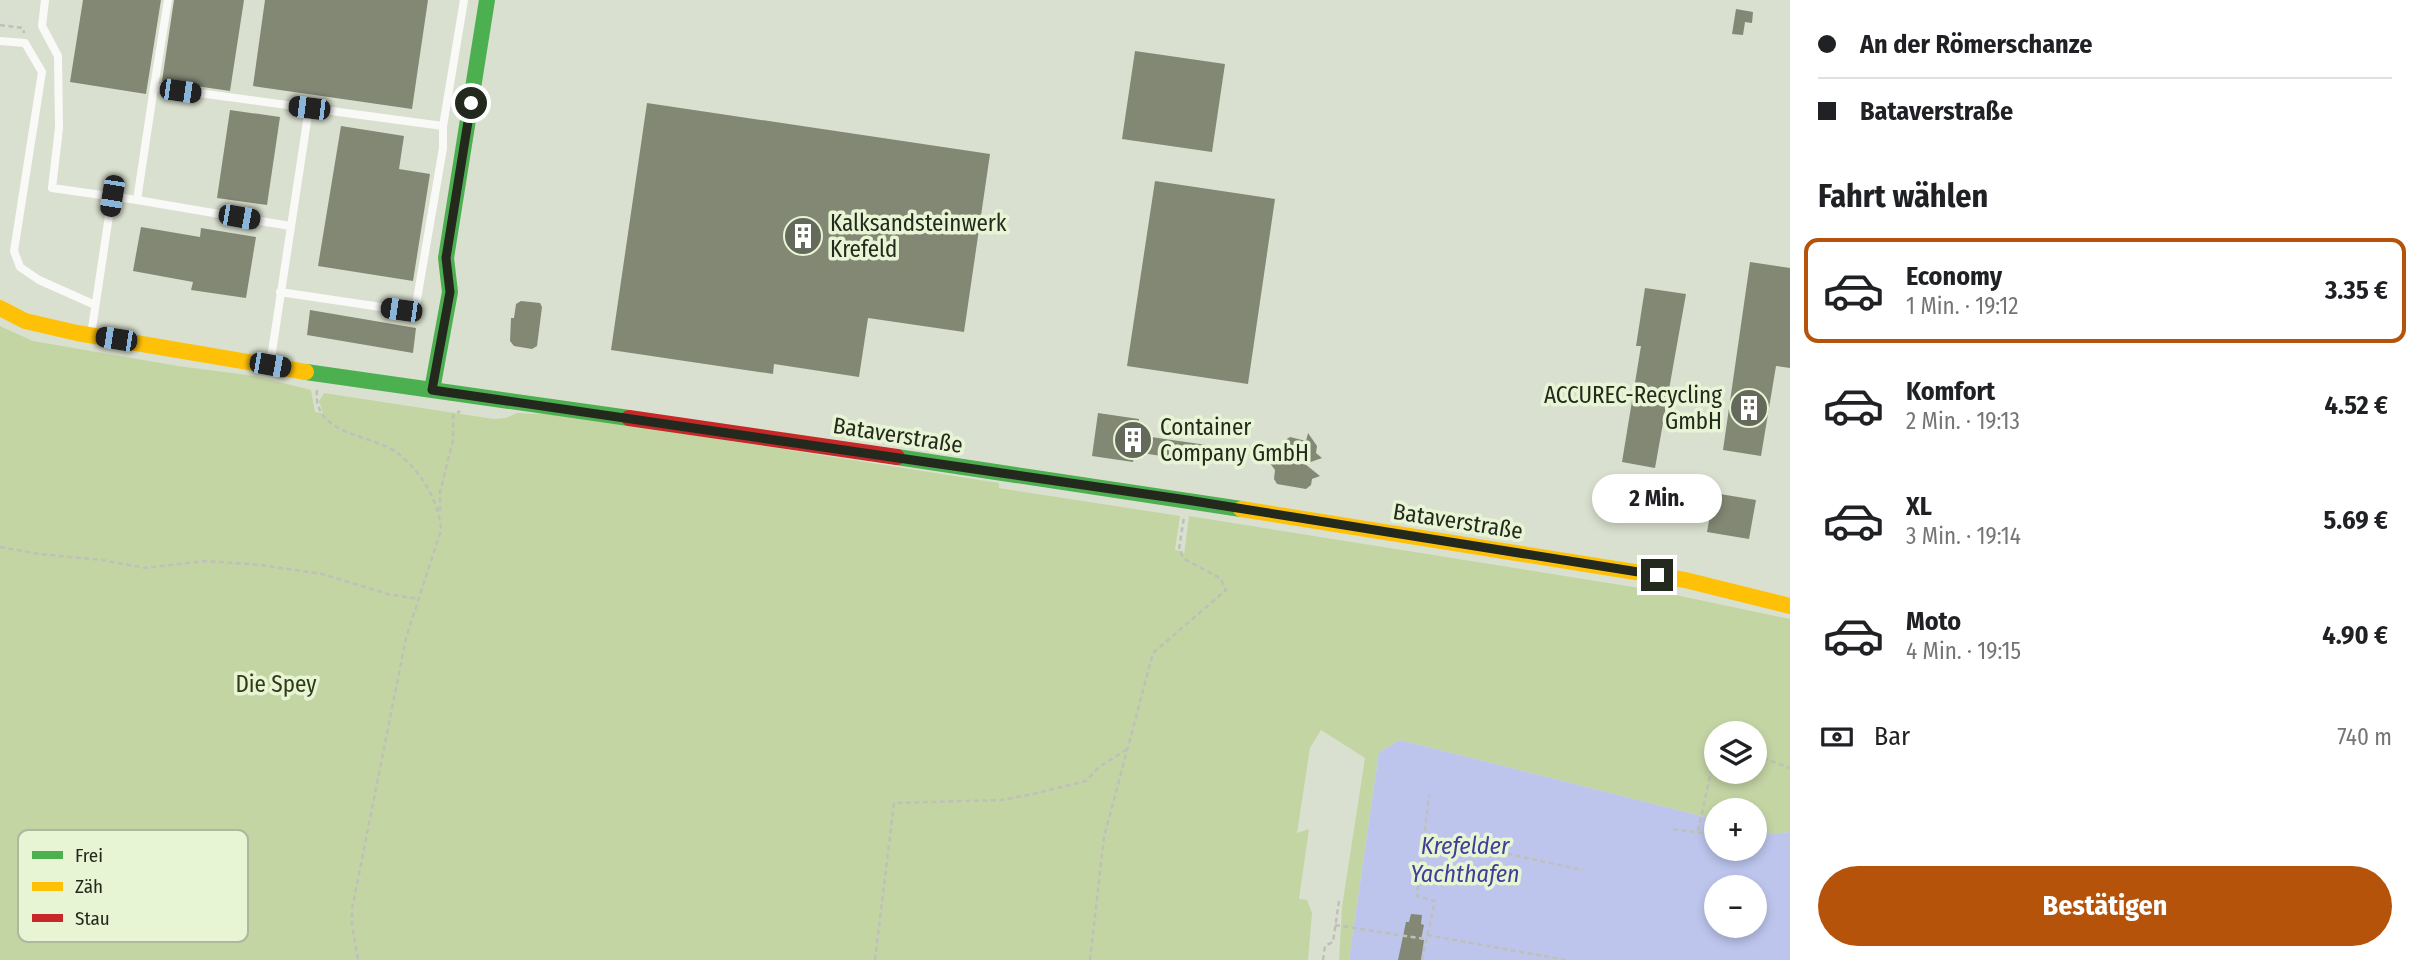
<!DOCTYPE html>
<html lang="de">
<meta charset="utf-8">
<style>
body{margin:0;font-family:"Fira Sans Condensed",sans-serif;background:#f2f2f2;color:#202124;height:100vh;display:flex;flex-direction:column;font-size:26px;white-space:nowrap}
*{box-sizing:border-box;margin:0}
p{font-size:23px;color:#757577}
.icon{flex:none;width:38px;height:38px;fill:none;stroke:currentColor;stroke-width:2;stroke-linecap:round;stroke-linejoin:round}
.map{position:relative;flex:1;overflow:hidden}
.side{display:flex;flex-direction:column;background:#fff;width:630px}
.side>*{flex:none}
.hud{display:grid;align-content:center;height:154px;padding:0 28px;background:#fff}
.controls{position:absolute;left:1704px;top:721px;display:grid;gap:14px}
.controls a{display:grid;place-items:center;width:63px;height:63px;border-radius:50%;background:#fff;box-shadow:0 4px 10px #0003;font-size:35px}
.end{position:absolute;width:32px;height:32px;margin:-16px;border:9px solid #24291d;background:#fff;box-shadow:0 0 0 4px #fff}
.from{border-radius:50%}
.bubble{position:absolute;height:49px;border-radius:24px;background:#fff;box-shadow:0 4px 10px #0003;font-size:23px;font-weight:700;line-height:49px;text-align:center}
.car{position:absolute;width:21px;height:42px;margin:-21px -10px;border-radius:9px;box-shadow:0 0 5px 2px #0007;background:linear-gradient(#222 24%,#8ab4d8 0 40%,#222 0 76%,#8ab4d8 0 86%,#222 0)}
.hud b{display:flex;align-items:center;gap:24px;height:66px;font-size:26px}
.hud b+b{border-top:2px solid #e0e0e0}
.hud i{width:18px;height:18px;background:#202124}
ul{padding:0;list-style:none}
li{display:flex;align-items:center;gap:21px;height:105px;margin:0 14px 10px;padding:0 14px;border:4px solid transparent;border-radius:14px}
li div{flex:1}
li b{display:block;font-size:26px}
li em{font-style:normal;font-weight:700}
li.on{border-color:#b45309}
li>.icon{width:63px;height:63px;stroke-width:1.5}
h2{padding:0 28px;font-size:32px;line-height:84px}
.pay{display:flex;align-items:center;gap:18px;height:77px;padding:0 28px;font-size:26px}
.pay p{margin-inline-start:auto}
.primary-button{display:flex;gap:14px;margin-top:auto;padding:14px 28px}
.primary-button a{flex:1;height:80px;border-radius:42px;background:#b45309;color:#fff;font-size:28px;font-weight:700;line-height:80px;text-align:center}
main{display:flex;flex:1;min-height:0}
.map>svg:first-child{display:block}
.green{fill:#c4d5a4;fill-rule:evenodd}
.water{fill:#bdc5ed;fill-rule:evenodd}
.building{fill:#828874}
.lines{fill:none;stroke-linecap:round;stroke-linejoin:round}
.path{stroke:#bec0ba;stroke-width:2.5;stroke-dasharray:5 3.5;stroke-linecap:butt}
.lane{stroke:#f9faf8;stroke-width:8}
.fast{stroke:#4caf50;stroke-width:16}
.slow{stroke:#ffc107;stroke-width:16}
.jam{stroke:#c62828;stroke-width:16}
.route{stroke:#24291d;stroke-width:9}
.labels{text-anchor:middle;stroke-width:7;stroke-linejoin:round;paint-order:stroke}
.poi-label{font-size:23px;fill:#24291d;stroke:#e8f5d5;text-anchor:start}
.street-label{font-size:23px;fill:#24291d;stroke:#e8f5d5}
.park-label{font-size:23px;fill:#2f3a17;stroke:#e8f5d5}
.water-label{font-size:24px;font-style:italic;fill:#3e3f99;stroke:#e8f5d5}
.key{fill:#e8f5d5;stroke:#adb89e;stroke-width:2}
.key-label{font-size:19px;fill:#24291d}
</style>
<main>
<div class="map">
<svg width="1790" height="960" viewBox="0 0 1790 960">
<rect width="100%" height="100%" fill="#dae0cf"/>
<path class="green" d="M0,326L33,341L178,366L255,376L311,390L315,412L323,413L319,401L324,393L494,419L506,418L517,413L565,415L999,483V488L1180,516L1175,550L1183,551L1184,555L1189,516L1652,590L1790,619V832L1771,834L1755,830V810H1717V820L1400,740L1379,752L1349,960H1339L1342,907L1365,758L1321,730L1310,748L1297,833L1309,829L1299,899L1307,900L1312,913L1308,960H0ZM1717,733H1755V772H1717Z"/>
<path class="water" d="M1400,740L1717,820V849H1755V830L1771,834L1790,832V960H1349L1379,752ZM1717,887H1755V926H1717Z"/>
<path class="building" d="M83,0H161L146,94L70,82Z
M174,0H244L230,91L162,81Z
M265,0H428L412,109L253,86Z
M1736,9L1753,12L1752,23L1745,22L1743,35L1732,34Z
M1135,51L1225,64L1212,152L1122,139Z
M647,103L990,154L964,332L868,318L859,377L774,364L773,374L611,350Z
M230,110L280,117L267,205L217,198Z
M341,126L404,136L399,169L430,174L413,281L318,266Z
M1155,181L1275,199L1248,384L1127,366Z
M141,227L200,237L201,228L256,237L246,298L191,290L193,282L133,271Z
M1750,262L1790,268V368L1776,366L1761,456L1723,450Z
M1645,288L1686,294L1655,468L1622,462L1641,346H1636Z
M521,301L540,303L542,307L537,346L532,349L514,346L510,341L511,318H514L516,304Z
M310,310L416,328L413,353L307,335Z
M1098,413L1139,419L1137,435L1207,445L1204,462L1134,452L1133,462L1092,456Z
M1308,433L1317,446L1316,453L1322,458L1305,464L1320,476L1312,479L1311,485L1306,489L1277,484L1274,479L1275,470L1269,462V457L1274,453L1281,454L1284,441L1290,437L1306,441Z
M1714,493L1756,500L1749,539L1707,532Z
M1411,914L1422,915L1421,924L1424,925L1421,940H1424L1421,960H1398L1406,922H1409Z"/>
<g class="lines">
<path class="path" d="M0,25L23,28L24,33
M317,390C312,437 374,433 400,455C422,473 439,502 441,530L406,638L352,909V925L358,960
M440,511V492L453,440V416L460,411
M0,547L39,554L102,560L145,568L205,561L262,565L322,574L388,594L418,599
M1755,755L1790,768
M1673,829L1717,835
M1698,831L1714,758
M1424,836L1583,870
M1335,925L1425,939
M1427,935L1566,960
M875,960L894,803L1002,800L1033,794L1086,781L1099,767L1126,750
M1090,960L1104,837L1153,653L1226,590L1220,578L1184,559L1179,549L1184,517
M1323,960L1325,946L1333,942L1339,901
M1422,960L1435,901L1417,896L1429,795"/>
<path class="lane" d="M45,0L42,26L58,56L59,128L52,188L137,200
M0,41L25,43L42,72L14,251L20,267L39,280L95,305
M154,87L168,0
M309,108L443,126L464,0
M280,292L401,310H410L416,305L443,148V126
M91,335L112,196
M270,365L309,108L154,87L137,200L290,226"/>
<path class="fast" d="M306,372L629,418
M432,390L450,292L446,258L487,0
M897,457L1241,509"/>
<path class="slow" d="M0,308L25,321L77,333L306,372
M1241,509L1685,580L1790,606"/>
<path class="jam" d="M629,418L897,457"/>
</g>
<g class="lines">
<path class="route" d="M471,103L446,258L450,292L432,390L1187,500L1657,575"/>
</g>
<defs>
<symbol id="building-disc" viewBox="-11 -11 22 22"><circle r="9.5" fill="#64695b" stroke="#e8f5d5"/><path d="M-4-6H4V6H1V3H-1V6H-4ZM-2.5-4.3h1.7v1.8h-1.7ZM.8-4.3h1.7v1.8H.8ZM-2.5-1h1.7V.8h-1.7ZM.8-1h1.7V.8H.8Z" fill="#fff"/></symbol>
</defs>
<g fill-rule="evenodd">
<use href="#building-disc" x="781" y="214" width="44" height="44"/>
<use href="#building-disc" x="1727" y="386" width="44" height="44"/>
<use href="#building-disc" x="1111" y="418" width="44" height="44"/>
</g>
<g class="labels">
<g class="poi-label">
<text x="830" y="231">Kalksandsteinwerk<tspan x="830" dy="26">Krefeld</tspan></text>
<text x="1722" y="403" text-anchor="end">ACCUREC-Recycling<tspan x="1722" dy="26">GmbH</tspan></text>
<text x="1160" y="435">Container<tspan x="1160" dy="26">Company GmbH</tspan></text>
</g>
<g class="street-label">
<text transform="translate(898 435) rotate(9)" y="8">Bataverstraße</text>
<text transform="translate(1458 521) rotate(9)" y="8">Bataverstraße</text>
</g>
<g class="park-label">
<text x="276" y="692">Die Spey</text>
</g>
<g class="water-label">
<text x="1465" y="854">Krefelder<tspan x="1465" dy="28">Yachthafen</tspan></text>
</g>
</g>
<rect x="18" y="830" width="230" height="112" rx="10" class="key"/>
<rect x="32" y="851" width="31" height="8" fill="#4caf50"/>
<rect x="32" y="882" width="31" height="9" fill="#ffc107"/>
<rect x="32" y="914" width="31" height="8" fill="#c62828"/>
<g class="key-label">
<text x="75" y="862">Frei</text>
<text x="75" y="893">Zäh</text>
<text x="75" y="925">Stau</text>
</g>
</svg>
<div class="controls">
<a><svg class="icon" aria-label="layers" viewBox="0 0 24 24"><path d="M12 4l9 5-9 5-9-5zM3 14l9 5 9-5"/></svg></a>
<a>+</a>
<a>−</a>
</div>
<i class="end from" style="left:471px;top:103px"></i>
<i class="end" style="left:1657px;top:575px"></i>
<div class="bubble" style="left:1592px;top:474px;width:130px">2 Min.</div>
<i class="car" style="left:180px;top:91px;rotate:98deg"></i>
<i class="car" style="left:309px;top:108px;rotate:277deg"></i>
<i class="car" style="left:112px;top:196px;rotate:189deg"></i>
<i class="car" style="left:239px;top:217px;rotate:100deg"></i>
<i class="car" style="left:401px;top:310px;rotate:278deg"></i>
<i class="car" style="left:116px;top:339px;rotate:279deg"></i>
<i class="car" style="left:270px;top:365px;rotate:100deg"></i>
</div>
<section class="side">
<div class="hud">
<b><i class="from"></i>An der Römerschanze</b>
<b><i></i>Bataverstraße</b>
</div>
<h2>Fahrt wählen</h2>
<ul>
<li class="on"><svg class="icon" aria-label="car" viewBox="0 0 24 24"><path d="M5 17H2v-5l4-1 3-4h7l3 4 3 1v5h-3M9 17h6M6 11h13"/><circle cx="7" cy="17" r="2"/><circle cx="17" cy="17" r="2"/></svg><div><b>Economy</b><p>1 Min. · 19:12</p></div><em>3.35 €</em></li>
<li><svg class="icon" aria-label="car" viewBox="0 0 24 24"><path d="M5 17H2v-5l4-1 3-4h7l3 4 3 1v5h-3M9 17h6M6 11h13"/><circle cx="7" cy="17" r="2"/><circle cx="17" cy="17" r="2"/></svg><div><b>Komfort</b><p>2 Min. · 19:13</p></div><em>4.52 €</em></li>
<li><svg class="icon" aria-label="car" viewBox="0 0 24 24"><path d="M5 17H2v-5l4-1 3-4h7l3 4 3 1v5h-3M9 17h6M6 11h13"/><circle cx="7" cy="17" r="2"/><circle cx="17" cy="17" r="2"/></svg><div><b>XL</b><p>3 Min. · 19:14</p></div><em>5.69 €</em></li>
<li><svg class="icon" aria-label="car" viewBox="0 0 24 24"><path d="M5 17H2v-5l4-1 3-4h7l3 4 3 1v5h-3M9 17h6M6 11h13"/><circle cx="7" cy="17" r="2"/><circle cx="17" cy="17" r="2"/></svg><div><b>Moto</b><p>4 Min. · 19:15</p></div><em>4.90 €</em></li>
</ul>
<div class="pay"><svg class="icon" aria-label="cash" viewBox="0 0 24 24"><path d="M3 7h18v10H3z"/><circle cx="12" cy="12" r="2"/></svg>Bar<p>740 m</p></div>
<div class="primary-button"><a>Bestätigen</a></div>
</section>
</main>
